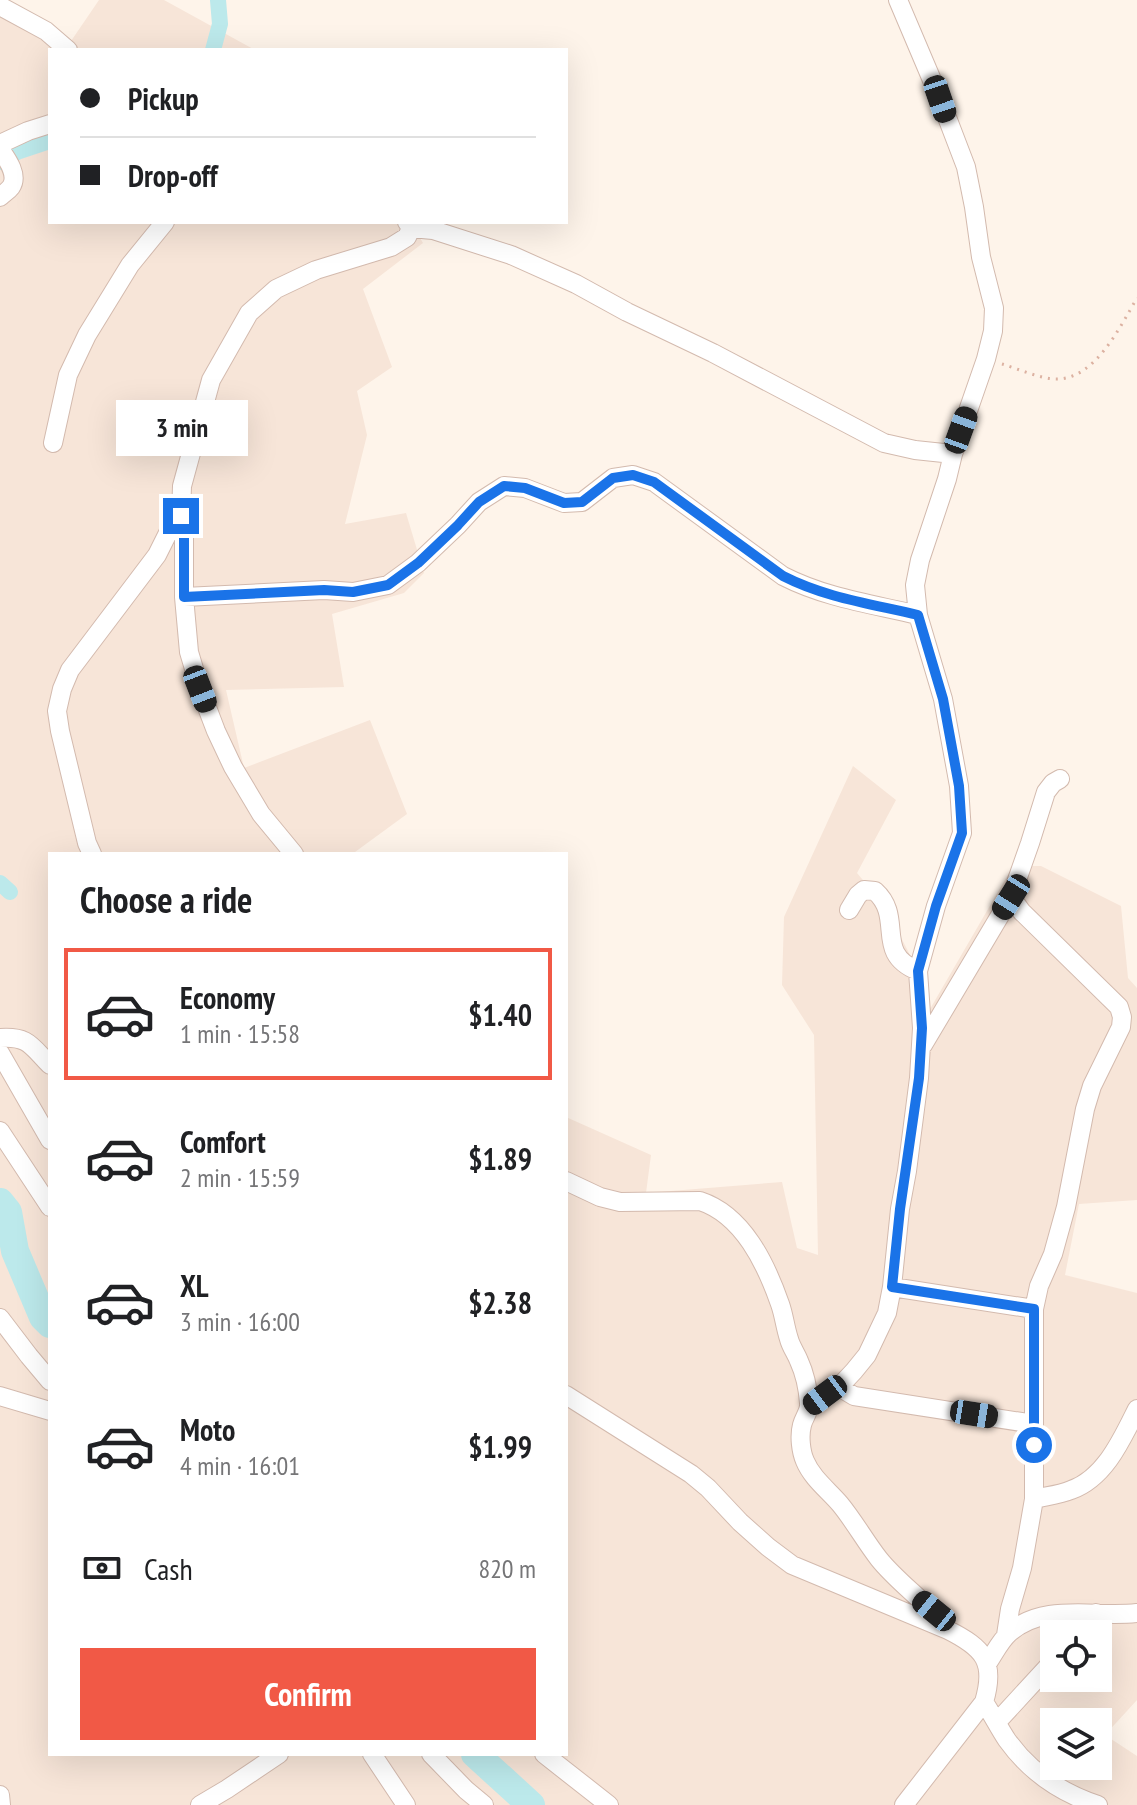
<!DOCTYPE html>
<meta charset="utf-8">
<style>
body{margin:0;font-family:"PT Sans Narrow",sans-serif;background:#f6f6f6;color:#202124;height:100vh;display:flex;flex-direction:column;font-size:30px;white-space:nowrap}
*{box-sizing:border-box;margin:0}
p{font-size:26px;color:#757577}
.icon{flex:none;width:44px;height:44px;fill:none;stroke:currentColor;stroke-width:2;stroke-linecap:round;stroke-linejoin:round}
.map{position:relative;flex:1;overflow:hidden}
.side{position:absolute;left:48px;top:852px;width:520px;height:904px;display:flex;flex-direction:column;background:#fff;border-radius:0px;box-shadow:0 8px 32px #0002}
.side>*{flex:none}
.hud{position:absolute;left:48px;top:48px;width:520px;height:176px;border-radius:0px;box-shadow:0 8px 32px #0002;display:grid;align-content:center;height:176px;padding:0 32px;background:#fff}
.tools{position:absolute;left:1040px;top:1620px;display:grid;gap:16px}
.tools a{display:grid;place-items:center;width:72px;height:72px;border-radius:0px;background:#fff;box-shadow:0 8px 32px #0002;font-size:40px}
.end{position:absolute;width:36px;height:36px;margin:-18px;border:10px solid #1a73e8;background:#fff;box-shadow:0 0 0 4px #fff}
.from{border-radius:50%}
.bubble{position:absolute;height:56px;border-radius:0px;background:#fff;box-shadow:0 8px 32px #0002;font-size:26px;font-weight:700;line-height:56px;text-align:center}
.car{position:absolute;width:24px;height:48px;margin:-24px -12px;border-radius:10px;box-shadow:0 0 6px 2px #0007;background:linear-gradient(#222 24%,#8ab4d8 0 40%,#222 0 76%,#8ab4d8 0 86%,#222 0)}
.hud b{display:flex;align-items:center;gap:28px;height:76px;font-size:30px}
.hud b+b{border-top:2px solid #e0e0e0}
.hud i{width:20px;height:20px;background:#202124}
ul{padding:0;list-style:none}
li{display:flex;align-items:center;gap:24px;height:132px;margin:0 16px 12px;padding:0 16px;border:4px solid transparent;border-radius:0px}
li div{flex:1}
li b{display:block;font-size:30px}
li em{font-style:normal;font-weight:700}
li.active{border-color:#f15946}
li>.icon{width:72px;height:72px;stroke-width:1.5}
h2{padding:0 32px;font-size:36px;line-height:96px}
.pay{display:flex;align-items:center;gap:20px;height:88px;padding:0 32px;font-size:30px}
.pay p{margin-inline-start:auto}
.primary-button{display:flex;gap:16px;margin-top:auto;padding:16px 32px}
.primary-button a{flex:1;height:92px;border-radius:0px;background:#f15946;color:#fff;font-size:32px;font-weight:700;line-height:92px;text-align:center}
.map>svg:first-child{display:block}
.residential{fill:#f7e5d8;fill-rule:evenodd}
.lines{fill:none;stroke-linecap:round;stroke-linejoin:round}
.canal{stroke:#bce9eb;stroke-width:16}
.river{stroke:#bce9eb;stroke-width:28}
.minor-casing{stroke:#d3baae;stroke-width:20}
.path{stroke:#dcb1a1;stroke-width:3;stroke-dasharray:2 6;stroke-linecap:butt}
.minor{stroke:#fff;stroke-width:18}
.route{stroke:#1a73e8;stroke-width:10}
</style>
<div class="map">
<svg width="1137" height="1805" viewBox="0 0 1137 1805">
<rect width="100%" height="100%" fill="#fef4ea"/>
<path class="residential" d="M99,0H164L255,50H50V222H411L423,243L363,289L392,367L357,391L367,435L345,524L406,513L424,573L404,593L332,614L344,687L226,690L244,768L370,720L407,814L355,852V854H50V1754H566V1117L651,1155L646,1193L782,1182L797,1248L818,1255L814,1035L782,985L784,917L853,766L896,800L857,873L884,905L908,951L930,1009L1013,866H1041L1121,906L1128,978L1137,988V1200L1079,1204L1065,1275L1137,1293V1700L1105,1735L1137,1756V1805H0V8L69,44ZM1054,1634H1098V1678H1054ZM1054,1722H1098V1766H1054Z"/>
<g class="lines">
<path class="canal" d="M213,50L220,24L218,0
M0,162L17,152L50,141
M0,883L10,892"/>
<path class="river" d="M0,1202L8,1212L15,1251L43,1317L50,1324
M475,1754L531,1805"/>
<defs>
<path id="minor" d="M0,6L46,31L68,50
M0,144L28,131L50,124
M0,149C7,159 19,175 11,187C8,191 4,193 0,197
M411,228L433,230L511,255L576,284L627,312L713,353L884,443L915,450L953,454
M53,443L68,375L87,335L130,265L165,222
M184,597L324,590L353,592L388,585L418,563L458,525L479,502L504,486L525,488L564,503L582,502L613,478L633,475L654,482L783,576C826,598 872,604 918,615
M92,854L87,843L60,731L57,711L62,689L70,670L157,555L168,533L181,516
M294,854L261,814L233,767L216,731L200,689L189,652L184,597V532L181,516L182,486L211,380L249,313L276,289L316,270L391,247L407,237L411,228L407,222
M849,910L858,895L864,890L875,891C905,918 873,953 918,971
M0,1038C29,1036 31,1046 50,1065
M923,1045L1011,897L1030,843L1046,792L1053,783L1060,779
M0,1053L50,1140
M0,1131L50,1207
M566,1181L600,1197L620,1202L700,1201C743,1215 766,1264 780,1304C784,1315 785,1327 789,1339C791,1347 796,1353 799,1361C805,1374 808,1389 809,1403C810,1411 804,1417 802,1425C799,1436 801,1452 805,1461C812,1478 828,1490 840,1504C854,1521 865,1541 879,1559C899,1584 927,1602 947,1628
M892,1287L1034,1309
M0,1318L29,1356L50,1381
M839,1387L854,1396L1034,1424
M566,1395L691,1474L708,1488L740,1522L768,1547L792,1565L948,1630C984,1648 996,1662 984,1702L904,1805
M0,1396L50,1411
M810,1407L839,1387L854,1371L867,1355L887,1313L892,1287L900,1209L907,1171L919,1078L922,1028L918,971L936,906L962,833L959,786L943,699L918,615L915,585L920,560L947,479L953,454L986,359L993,331L994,308L981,257L974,207L966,167L940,99L898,0
M1034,1499C1046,1496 1059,1495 1071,1490C1105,1478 1122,1439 1137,1409
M1077,1634L1096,1613
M1006,1635L1010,1609L1022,1568L1034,1499V1309L1039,1286L1053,1254L1066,1207L1085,1109L1092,1086L1121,1027L1122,1017L1119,1007L1022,912L1011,897
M987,1664C994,1654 1000,1641 1009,1633C1044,1602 1094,1618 1137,1613
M984,1702C992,1714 999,1728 1007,1740C1030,1772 1061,1793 1098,1805
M997,1722L1054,1660
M372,1754L406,1805
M431,1754L466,1790L484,1805
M544,1754L609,1805
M0,1795L1,1805
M200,1805L227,1789L279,1754"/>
</defs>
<use href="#minor" class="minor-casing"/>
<path class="path" d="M1002,364C1019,369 1040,379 1057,379C1095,379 1120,327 1137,298"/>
<use href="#minor" class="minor"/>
</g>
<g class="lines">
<path class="route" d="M181,516L184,532V597L324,590L353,592L388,585L418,563L458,525L479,502L504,486L525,488L564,503L582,502L613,478L633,475L654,482L783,576C826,598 872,604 918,615L943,699L959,786L962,833L936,906L918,971L922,1028L919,1078L900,1209L892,1287L1034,1309V1445"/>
</g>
</svg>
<div class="tools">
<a><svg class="icon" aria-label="locate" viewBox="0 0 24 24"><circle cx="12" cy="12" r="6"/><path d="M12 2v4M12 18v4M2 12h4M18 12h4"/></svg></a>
<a><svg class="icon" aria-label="layers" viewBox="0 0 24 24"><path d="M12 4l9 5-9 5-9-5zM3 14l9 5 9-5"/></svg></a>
</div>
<i class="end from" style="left:1034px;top:1445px"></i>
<i class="end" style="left:181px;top:516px"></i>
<div class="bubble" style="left:116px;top:400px;width:132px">3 min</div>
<i class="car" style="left:940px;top:99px;rotate:161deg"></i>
<i class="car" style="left:961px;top:430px;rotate:20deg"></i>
<i class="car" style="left:200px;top:689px;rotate:159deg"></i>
<i class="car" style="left:1011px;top:897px;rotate:212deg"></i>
<i class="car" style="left:825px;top:1395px;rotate:233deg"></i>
<i class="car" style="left:974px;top:1414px;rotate:99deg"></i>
<i class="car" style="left:934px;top:1611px;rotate:309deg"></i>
<div class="hud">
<b><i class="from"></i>Pickup</b>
<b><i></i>Drop-off</b>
</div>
<section class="side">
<h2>Choose a ride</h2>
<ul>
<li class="active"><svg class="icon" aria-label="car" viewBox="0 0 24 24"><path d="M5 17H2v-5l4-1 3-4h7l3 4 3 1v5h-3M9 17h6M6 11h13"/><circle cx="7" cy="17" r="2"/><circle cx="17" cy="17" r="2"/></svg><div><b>Economy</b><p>1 min · 15:58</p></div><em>$1.40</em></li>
<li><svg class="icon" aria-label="car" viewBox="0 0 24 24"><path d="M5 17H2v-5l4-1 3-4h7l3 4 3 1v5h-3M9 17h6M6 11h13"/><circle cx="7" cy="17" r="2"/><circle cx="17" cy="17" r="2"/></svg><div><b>Comfort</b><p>2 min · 15:59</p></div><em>$1.89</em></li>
<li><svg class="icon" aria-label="car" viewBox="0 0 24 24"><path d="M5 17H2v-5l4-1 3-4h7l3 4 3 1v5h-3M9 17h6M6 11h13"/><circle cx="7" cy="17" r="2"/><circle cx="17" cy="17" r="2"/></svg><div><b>XL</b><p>3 min · 16:00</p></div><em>$2.38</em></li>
<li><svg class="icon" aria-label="car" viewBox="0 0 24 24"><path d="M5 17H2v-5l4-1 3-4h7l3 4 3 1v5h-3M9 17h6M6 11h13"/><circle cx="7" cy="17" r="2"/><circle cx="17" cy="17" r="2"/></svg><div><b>Moto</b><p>4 min · 16:01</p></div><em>$1.99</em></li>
</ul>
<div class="pay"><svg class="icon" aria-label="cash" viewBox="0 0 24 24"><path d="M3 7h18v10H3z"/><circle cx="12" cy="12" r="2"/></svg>Cash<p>820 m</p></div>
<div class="primary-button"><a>Confirm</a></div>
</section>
</div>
